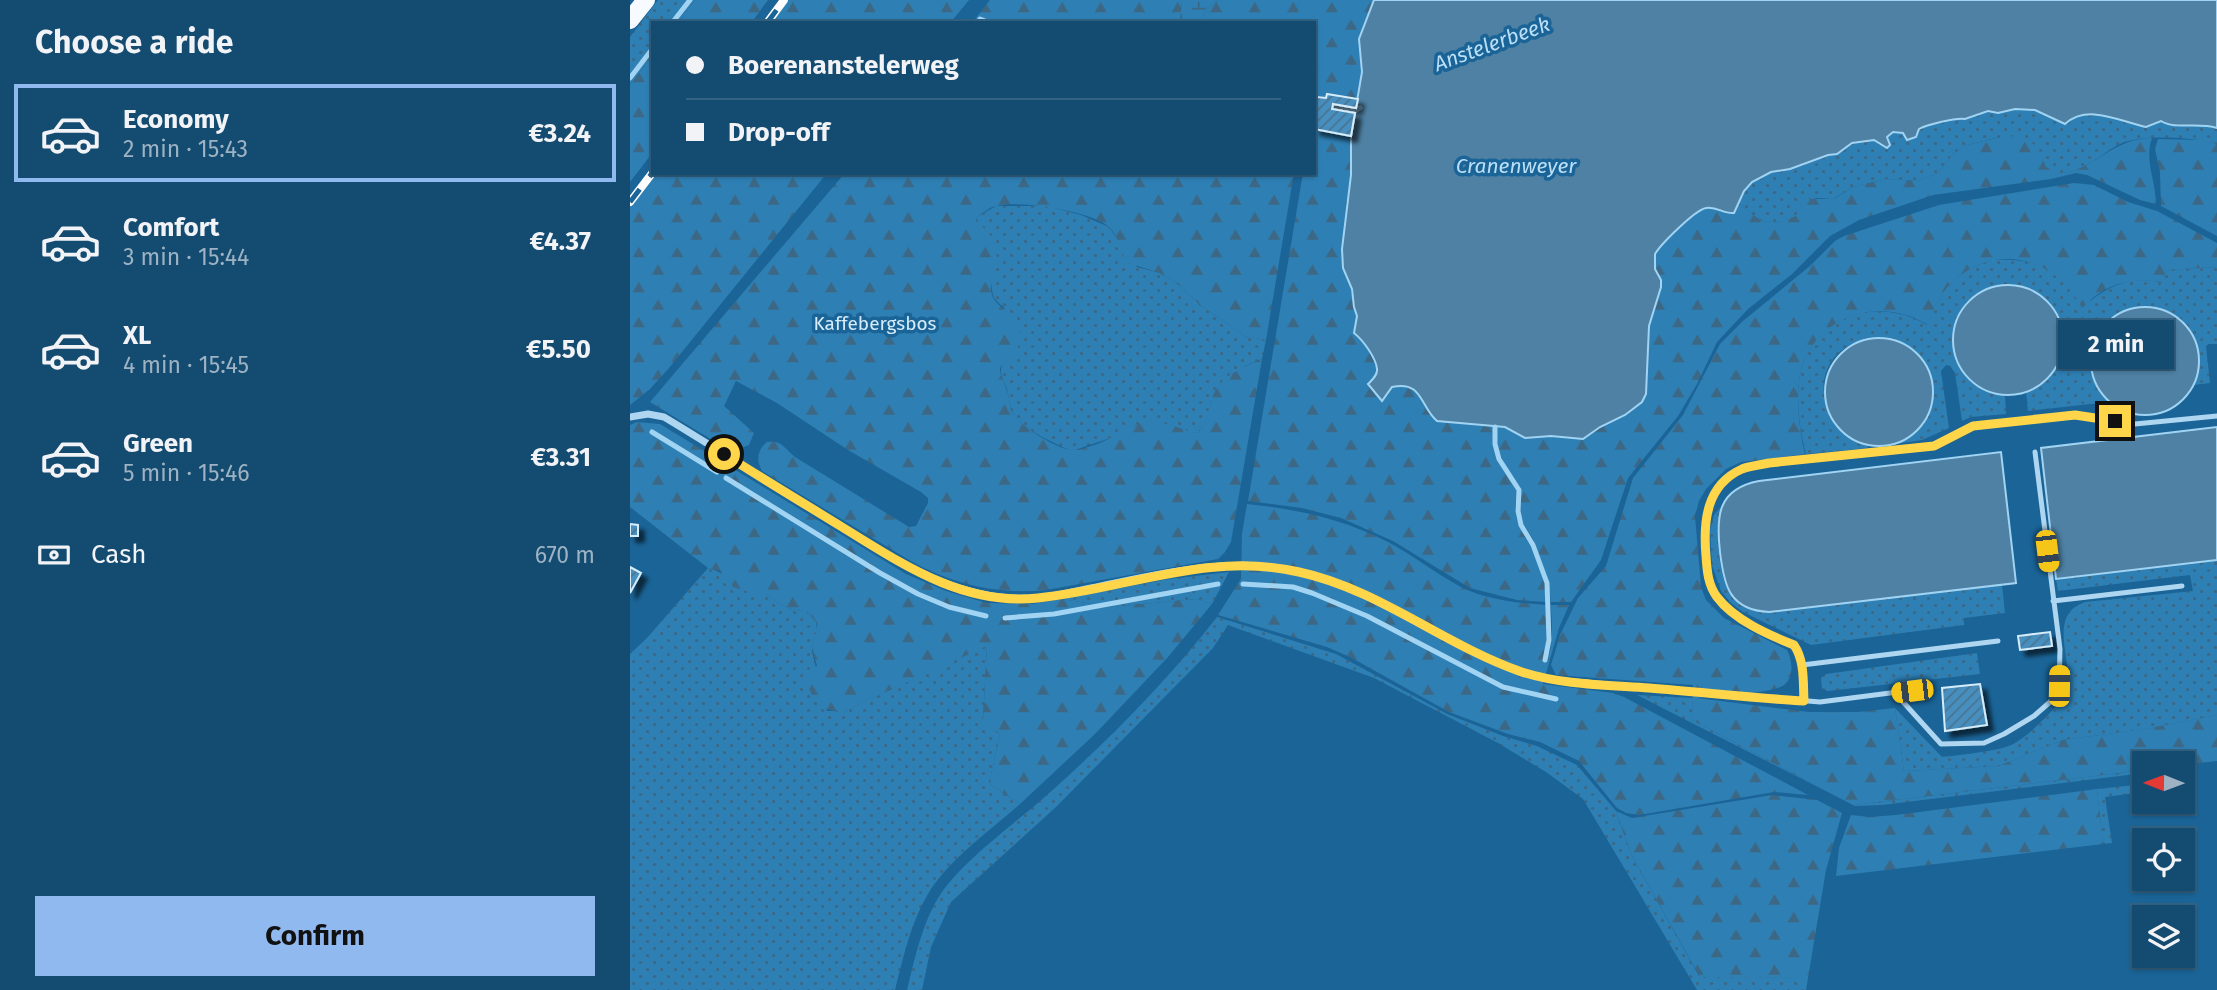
<!DOCTYPE html>
<meta charset="utf-8">
<style>
body{margin:0;font-family:"Fira Sans",sans-serif;background:#215579;color:#f1f3f6;height:100vh;display:flex;flex-direction:column;font-size:26px;white-space:nowrap}
*{box-sizing:border-box;margin:0}
p{font-size:23px;color:#9db3c3}
.icon{flex:none;width:38px;height:38px;fill:none;stroke:currentColor;stroke-width:2;stroke-linecap:round;stroke-linejoin:round}
.map{position:relative;flex:1;overflow:hidden}
.sheet{display:flex;flex-direction:column;background:#144b71;width:630px}
.sheet>*{flex:none}
.hud{position:absolute;left:21px;top:21px;width:665px;height:154px;border-radius:0px;box-shadow:0 2px 5px #0004,0 0 0 2px #336384;display:grid;align-content:center;height:154px;padding:0 35px;background:#144b71}
.needle{width:46px;rotate:271deg}
.fabs{position:absolute;left:1502px;top:751px;display:grid;gap:14px}
.fabs a{display:grid;place-items:center;width:63px;height:63px;border-radius:0px;background:#144b71;box-shadow:0 2px 5px #0004,0 0 0 2px #336384;font-size:35px}
.end{position:absolute;width:32px;height:32px;margin:-16px;border:9px solid #ffd54a;background:#111;box-shadow:0 0 0 4px #111}
.from{border-radius:50%}
.bubble{position:absolute;height:49px;border-radius:0px;background:#144b71;box-shadow:0 2px 5px #0004,0 0 0 2px #336384;font-size:23px;font-weight:700;line-height:49px;text-align:center}
.car{position:absolute;width:21px;height:42px;margin:-21px -10px;border-radius:9px;box-shadow:0 0 5px 2px #0007;background:linear-gradient(#f5c518 24%,#345 0 40%,#f5c518 0 76%,#345 0 86%,#f5c518 0)}
.hud b{display:flex;align-items:center;gap:24px;height:66px;font-size:26px}
.hud b+b{border-top:2px solid #336384}
.hud i{width:18px;height:18px;background:#f1f3f6}
ul{padding:0;list-style:none}
li{display:flex;align-items:center;gap:21px;height:98px;margin:0 14px 10px;padding:0 21px;border:4px solid transparent;border-radius:0px}
li div{flex:1}
li b{display:block;font-size:26px}
li em{font-style:normal;font-weight:700}
li.selected{border-color:#90b9f0}
li>.icon{width:63px;height:63px;stroke-width:1.5}
h2{padding:0 35px;font-size:32px;line-height:84px}
.pay{display:flex;align-items:center;gap:18px;height:77px;padding:0 35px;font-size:26px}
.pay p{margin-inline-start:auto}
.action{display:flex;gap:14px;margin-top:auto;padding:14px 35px}
.action a{flex:1;height:80px;border-radius:0px;background:#90b9f0;color:#111;font-size:28px;font-weight:700;line-height:80px;text-align:center}
main{display:flex;flex:1;min-height:0}
.map>svg:first-child{display:block}
.grass{fill:url(#grass-dots)}
.forest{fill:url(#forest-firs)}
.wetland{fill:url(#wetland-marsh)}
.water{fill:#4e81a4;stroke:#a1d3f2;stroke-width:2}
.lines{fill:none;stroke-linecap:round;stroke-linejoin:round}
.stream{stroke:#a1d3f2;stroke-width:5}
.building{fill:url(#building-hatch);stroke:#d5ecfb;stroke-width:2;filter:url(#shadow)}
.service{stroke:#aed6f0;stroke-width:5}
.minor{stroke:#aed6f0;stroke-width:7}
.primary{stroke:#f7fbff;stroke-width:18}
.rail-casing{stroke:#fff;stroke-width:8}
.rail{stroke:#1a6497;stroke-width:5;stroke-dasharray:16;stroke-linecap:butt}
.route{stroke:#ffd54a;stroke-width:9}
.labels{text-anchor:middle;stroke-width:7;stroke-linejoin:round;paint-order:stroke}
.park-label{font-size:19px;fill:#d5ecfb;stroke:#1a6497}
.water-label{font-size:21px;font-style:italic;fill:#badff7;stroke:#1a6497}
</style>
<main>
<section class="sheet">
<h2>Choose a ride</h2>
<ul>
<li class="selected"><svg class="icon" aria-label="car" viewBox="0 0 24 24"><path d="M5 17H2v-5l4-1 3-4h7l3 4 3 1v5h-3M9 17h6M6 11h13"/><circle cx="7" cy="17" r="2"/><circle cx="17" cy="17" r="2"/></svg><div><b>Economy</b><p>2 min · 15:43</p></div><em>€3.24</em></li>
<li><svg class="icon" aria-label="car" viewBox="0 0 24 24"><path d="M5 17H2v-5l4-1 3-4h7l3 4 3 1v5h-3M9 17h6M6 11h13"/><circle cx="7" cy="17" r="2"/><circle cx="17" cy="17" r="2"/></svg><div><b>Comfort</b><p>3 min · 15:44</p></div><em>€4.37</em></li>
<li><svg class="icon" aria-label="car" viewBox="0 0 24 24"><path d="M5 17H2v-5l4-1 3-4h7l3 4 3 1v5h-3M9 17h6M6 11h13"/><circle cx="7" cy="17" r="2"/><circle cx="17" cy="17" r="2"/></svg><div><b>XL</b><p>4 min · 15:45</p></div><em>€5.50</em></li>
<li><svg class="icon" aria-label="car" viewBox="0 0 24 24"><path d="M5 17H2v-5l4-1 3-4h7l3 4 3 1v5h-3M9 17h6M6 11h13"/><circle cx="7" cy="17" r="2"/><circle cx="17" cy="17" r="2"/></svg><div><b>Green</b><p>5 min · 15:46</p></div><em>€3.31</em></li>
</ul>
<div class="pay"><svg class="icon" aria-label="cash" viewBox="0 0 24 24"><path d="M3 7h18v10H3z"/><circle cx="12" cy="12" r="2"/></svg>Cash<p>670 m</p></div>
<div class="action"><a>Confirm</a></div>
</section>
<div class="map">
<svg width="1587" height="990" viewBox="0 0 1587 990">
<defs>
<pattern id="grass-dots" width="8" height="8" patternUnits="userSpaceOnUse" patternTransform="scale(1.75)"><rect width="8" height="8" fill="#2e7fb4"/><path d="M2 2h.1M6 6h.1" fill="none" stroke="#3c6885" stroke-width="1.8" stroke-linecap="round"/></pattern>
<pattern id="forest-firs" width="22" height="20" patternUnits="userSpaceOnUse" patternTransform="scale(1.75)"><rect width="22" height="20" fill="#2e7fb4"/><path d="M5 1l3.5 6h-7zM16 11l3.5 6h-7z" fill="#3c6885"/></pattern>
<pattern id="wetland-marsh" width="20" height="14" patternUnits="userSpaceOnUse" patternTransform="scale(1.75)"><rect width="20" height="14" fill="#2e7fb4"/><path d="M1 5h8M5 5V1M11 12h8M15 12V8" fill="none" stroke="#3c6885"/></pattern>
<pattern id="building-hatch" width="6" height="6" patternUnits="userSpaceOnUse" patternTransform="scale(1.75)"><rect width="6" height="6" fill="#478fbf"/><path d="M-1 1l2-2M0 6l6-6M5 7l2-2" fill="none" stroke="#497491"/></pattern>
<filter id="shadow"><feDropShadow dx="6" dy="6" stdDeviation="2" flood-color="#0009"/></filter>
</defs>
<rect width="100%" height="100%" fill="#1a6497"/>
<path class="grass" d="M28,0H65L48,23H23V55L0,85V37Z
M1385,109L1405,110L1435,124C1459,103 1490,122 1516,127L1531,121L1548,127L1560,124L1587,128V144C1564,137 1511,134 1490,144C1472,153 1453,173 1431,173C1416,173 1384,146 1370,137L1337,145L1323,154L1308,173L1287,181L1257,179L1223,187L1203,199L1186,198L1171,205L1167,216C1138,229 1131,223 1109,203L1114,190L1128,178L1141,172L1160,169L1198,155L1207,154L1222,143L1244,140L1256,147L1259,141L1257,137L1263,132L1273,133L1276,139L1286,137L1287,131L1294,125L1332,117L1335,119C1352,110 1368,113 1385,109Z
M366,206H417L451,215L479,227L507,267L530,273L549,285L570,305L615,336L636,340L632,359L615,366L581,401L578,419L568,433L552,431L534,423L505,425L495,433L442,451C426,444 388,428 382,411C379,404 379,396 377,389C373,378 368,374 373,363L374,307C364,301 361,294 362,283L346,222L347,217Z
M1362,260C1387,259 1410,260 1429,278C1441,288 1445,294 1460,301C1486,281 1502,278 1533,282L1536,270L1587,267V344H1579L1576,346L1580,383L1564,385C1587,287 1447,285 1463,368C1466,383 1469,392 1479,402L1398,411L1396,392C1456,364 1434,276 1369,286C1305,296 1310,387 1375,395L1376,414L1341,417L1332,421L1325,373L1320,366L1316,365L1311,371L1319,428L1292,440L1265,444C1307,427 1317,370 1277,345C1270,341 1260,337 1251,338C1242,339 1228,342 1220,345C1176,368 1191,432 1237,445L1238,448L1176,454C1169,431 1164,387 1173,364C1191,312 1253,298 1297,325C1310,290 1325,271 1362,260Z
M1091,507C1085,528 1087,588 1108,602C1116,607 1130,609 1139,612L1372,585L1375,613L1334,618V625L1181,645L1113,612L1100,602L1091,591L1082,565L1080,531L1084,515Z
M1587,560V715L1521,728L1433,740L1369,766L1274,771L1265,708L1312,757C1329,755 1368,751 1381,745C1394,740 1430,706 1435,693C1447,665 1414,616 1455,602L1563,591L1560,575L1428,591L1426,579Z
M78,568C99,573 115,595 136,594C150,604 159,611 176,611L186,621L187,631L183,641L182,652L197,711H214L357,645L353,719L370,734L359,784L390,804C361,830 318,860 298,894C281,922 273,958 265,990H0V654L17,638Z
M599,572L582,604L566,599L481,607L432,599L539,579Z
M587,617L706,654L817,714L873,736L907,746L947,765L986,811L1001,854L1069,976L1178,978L1176,990H1067L953,799L916,772L868,743L744,678L598,625L583,648L426,807L321,902L301,947L292,990H277C285,958 292,923 310,895C333,860 386,823 418,794C479,740 537,681 587,617Z
M1347,653L1350,674L1198,691L1192,689L1191,678L1196,674Z
M1007,695L1063,698L1062,720L1223,805L1514,770V773L1252,805L1225,806Z
M1514,784V792L1475,797L1482,843L1473,844L1467,789Z"/>
<path class="forest" d="M65,0H138L121,23H48Z
M159,0H339L320,23H142Z
M360,0H552L550,23H342Z
M588,0H744L729,39L732,72L728,99L698,94L696,98L687,97V90L684,89V23H569L578,8Z
M23,55V152L0,182V85Z
M684,129L721,136V175L713,243L724,307L727,316L724,333L735,343L747,370L745,377L738,384L754,399L762,387C786,382 796,403 808,421L863,427L866,454L887,492L885,507L887,519L894,536L902,548L914,580L916,602L887,600L840,588L763,541L711,518L672,508L618,501L673,173H684Z
M1388,136L1407,146L1416,167C1421,169 1427,173 1432,173C1463,171 1482,138 1522,138C1514,159 1526,182 1526,204L1510,200L1457,175L1446,173L1421,179L1303,195L1229,220L1200,236L1162,274L1118,309L1087,342L1067,384L1048,416L998,478L971,560L941,602H921L917,576L903,539L892,522L890,511V487C874,468 867,452 866,427H875L891,437L929,436L953,439C972,425 993,418 1012,402L1018,363L1019,321L1029,296L1030,277L1024,266C1025,261 1024,255 1027,250C1033,242 1069,209 1077,208C1087,206 1094,214 1103,213L1109,203C1131,223 1138,229 1166,216L1171,205L1177,199H1204L1223,187L1257,179L1287,181L1308,173L1323,154L1337,145L1371,137Z
M1528,139L1573,140L1587,144V236L1531,206L1530,172L1525,149Z
M25,173H197L39,368L20,389L0,405V206Z
M215,173H664L636,340L615,336L570,305L549,285L530,273L495,262C492,251 488,235 479,227C460,211 390,200 366,206C360,207 353,213 347,217L346,222C367,236 369,250 364,274C363,279 361,286 361,290C364,315 399,307 387,352C363,371 369,366 377,391C380,398 379,406 382,412C389,426 426,448 441,450C448,451 465,445 472,442C486,436 502,425 516,422C533,419 552,431 568,433C579,419 576,417 581,402C587,377 611,368 632,359L601,542L595,552L588,559L416,590C366,595 322,584 279,560L132,471C126,461 127,450 137,442C151,439 155,449 165,457L279,527L286,526L298,503V498L291,492L218,450L147,403L106,381L94,406L124,433L119,445L106,450L97,449L20,402Z
M1444,183L1464,185L1498,202L1527,211L1587,243V267L1536,270L1534,282C1499,278 1477,282 1452,308C1414,235 1320,246 1298,325C1254,297 1191,313 1173,364C1164,387 1169,431 1175,454L1111,462L1096,469L1076,489L1069,501L1065,516L1071,587L1076,600L1094,618L1157,650C1162,660 1165,676 1154,685C1143,694 1084,695 1067,698L1179,712H1228L1265,708L1274,771L1369,766L1433,740L1520,728L1587,715V761L1552,765V763H1514V770L1223,805L1062,720L1063,685L926,675L921,665L930,635L948,598L976,566L1003,478L1053,415L1090,344L1113,321L1180,266L1205,241L1214,236L1309,205Z
M7,422L30,424L276,574L316,591L357,603L402,604L432,599L481,607L566,599L582,604L538,657L465,734L390,804L359,784L370,734L353,720L357,646L214,711C190,711 184,704 177,682L187,665C184,657 181,650 183,642C187,624 192,626 176,611C159,611 150,604 136,594H126L103,587L90,571L78,568L0,507V425Z
M617,504C667,509 713,519 758,542C783,555 806,574 831,587C857,600 888,603 916,605L917,641L914,662C926,648 921,623 921,605H939L929,628L913,684L983,693L994,697L1178,795L1144,792L1009,815L996,813L987,808L949,761L910,742L878,734L819,712L720,657L697,647L588,615L611,579L612,534Z
M1467,789L1473,844L1206,876L1209,848L1221,815L1240,817L1266,815Z
M1142,795L1187,800L1212,813L1196,870L1178,978L1070,977L1001,854L986,811L1002,818Z"/>
<path class="wetland" d="M552,0H588L578,8L569,23H550Z"/>
<path class="water" d="M744,0H1587V128C1567,122 1545,130 1531,121L1516,127C1491,122 1458,103 1435,124L1405,110L1385,109L1368,113L1358,111L1335,119C1327,117 1296,125 1289,129L1286,137L1277,140L1273,133L1263,132L1257,137L1260,145L1257,148L1244,140L1222,143L1207,154L1198,155L1160,169L1141,172L1122,182L1114,191L1104,213C1093,214 1087,206 1076,208C1065,210 1031,244 1025,254V269L1031,280V287L1019,326L1016,394L1012,402L995,415L970,427L953,439L921,436L895,438L875,427L807,421C790,407 793,380 762,387L752,401L738,384C742,380 748,375 747,369C746,358 733,340 724,333L727,316L724,307L722,289L713,268L712,249L721,175V136L732,72L729,39Z
M1323 340a55 55 0 1 1 110 0a55 55 0 1 1-110 0Z
M1461 361a54 54 0 1 1 108 0a54 54 0 1 1-108 0Z
M1195 392a54 54 0 1 1 108 0a54 54 0 1 1-108 0Z
M1587,427V560L1426,579L1411,448Z
M1371,452L1386,583L1139,612C1100,610 1094,587 1090,552C1086,517 1087,489 1129,481Z"/>
<g class="lines">
<path class="stream" d="M350,19L360,23
M42,23L60,0
M0,78L23,48
M702,106L726,110L730,108
M865,427V444L869,459L889,490L888,511L891,525L903,545L917,583L919,640L915,660
M22,432L87,472
M96,478L250,573L288,594L319,607L356,616
M613,584L663,587L682,593L737,616L873,687L926,699
M375,618L424,614L588,584"/>
</g>
<path class="building" d="M697,94L728,99L726,108L703,104L702,109L725,113L721,136L684,129L687,97L696,98Z
M0,524L8,525V536H0Z
M0,567L11,573L0,593Z
M1420,632L1422,646L1390,650L1388,636Z
M1350,684L1357,725L1315,731L1312,688Z"/>
<g class="lines">
<path class="service" d="M1423,601L1552,586
M1172,665L1368,641
M980,685L1190,702L1299,688
M1265,693L1311,744L1354,743L1374,734L1404,716L1420,702L1429,686L1430,649L1405,452
M1174,701C1173,683 1175,661 1164,645C1139,635 1104,620 1087,597C1078,585 1077,571 1076,556C1072,522 1076,485 1112,469C1120,466 1130,465 1139,463L1304,446L1343,426L1445,415L1505,424L1587,416"/>
<path class="minor" d="M0,417L18,414L34,417C89,450 142,485 196,517C262,557 324,603 404,598C423,597 442,592 461,588C530,574 600,555 670,572C748,591 812,643 887,670C917,681 949,683 980,685"/>
<path class="primary" d="M0,20L16,0"/>
<defs>
<path id="rail" d="M137,23L154,0
M0,202L23,172"/>
</defs>
<use href="#rail" class="rail-casing"/>
<use href="#rail" class="rail"/>
</g>
<g class="lines">
<path class="route" d="M94,454C133,479 173,503 212,527C272,564 333,606 408,598C496,589 579,551 669,572C748,589 813,644 889,671C930,685 976,685 1019,688C1071,692 1122,698 1174,701C1173,683 1175,661 1164,645C1139,635 1104,620 1087,597C1078,585 1077,571 1076,556C1073,522 1076,485 1112,469C1120,466 1130,465 1139,463L1304,446L1343,426L1445,415L1485,421"/>
</g>
<g class="labels">
<g class="park-label">
<text x="245" y="330">Kaffebergsbos</text>
</g>
<g class="water-label">
<text transform="translate(862 44) rotate(-20)" y="7">Anstelerbeek</text>
<text x="886" y="173">Cranenweyer</text>
</g>
</g>
</svg>
<div class="fabs">
<a><svg class="needle" viewBox="-14 -14 28 28"><path d="M0-13l5 13h-10z" fill="#e53935"/><path d="M0 13l5-13h-10z" fill="#9db3c3"/></svg></a>
<a><svg class="icon" aria-label="locate" viewBox="0 0 24 24"><circle cx="12" cy="12" r="6"/><path d="M12 2v4M12 18v4M2 12h4M18 12h4"/></svg></a>
<a><svg class="icon" aria-label="layers" viewBox="0 0 24 24"><path d="M12 4l9 5-9 5-9-5zM3 14l9 5 9-5"/></svg></a>
</div>
<i class="end from" style="left:94px;top:454px"></i>
<i class="end" style="left:1485px;top:421px"></i>
<div class="bubble" style="left:1428px;top:320px;width:116px">2 min</div>
<i class="car" style="left:1417px;top:551px;rotate:173deg"></i>
<i class="car" style="left:1429px;top:686px;rotate:1deg"></i>
<i class="car" style="left:1282px;top:691px;rotate:263deg"></i>
<div class="hud">
<b><i class="from"></i>Boerenanstelerweg</b>
<b><i></i>Drop-off</b>
</div>
</div>
</main>
